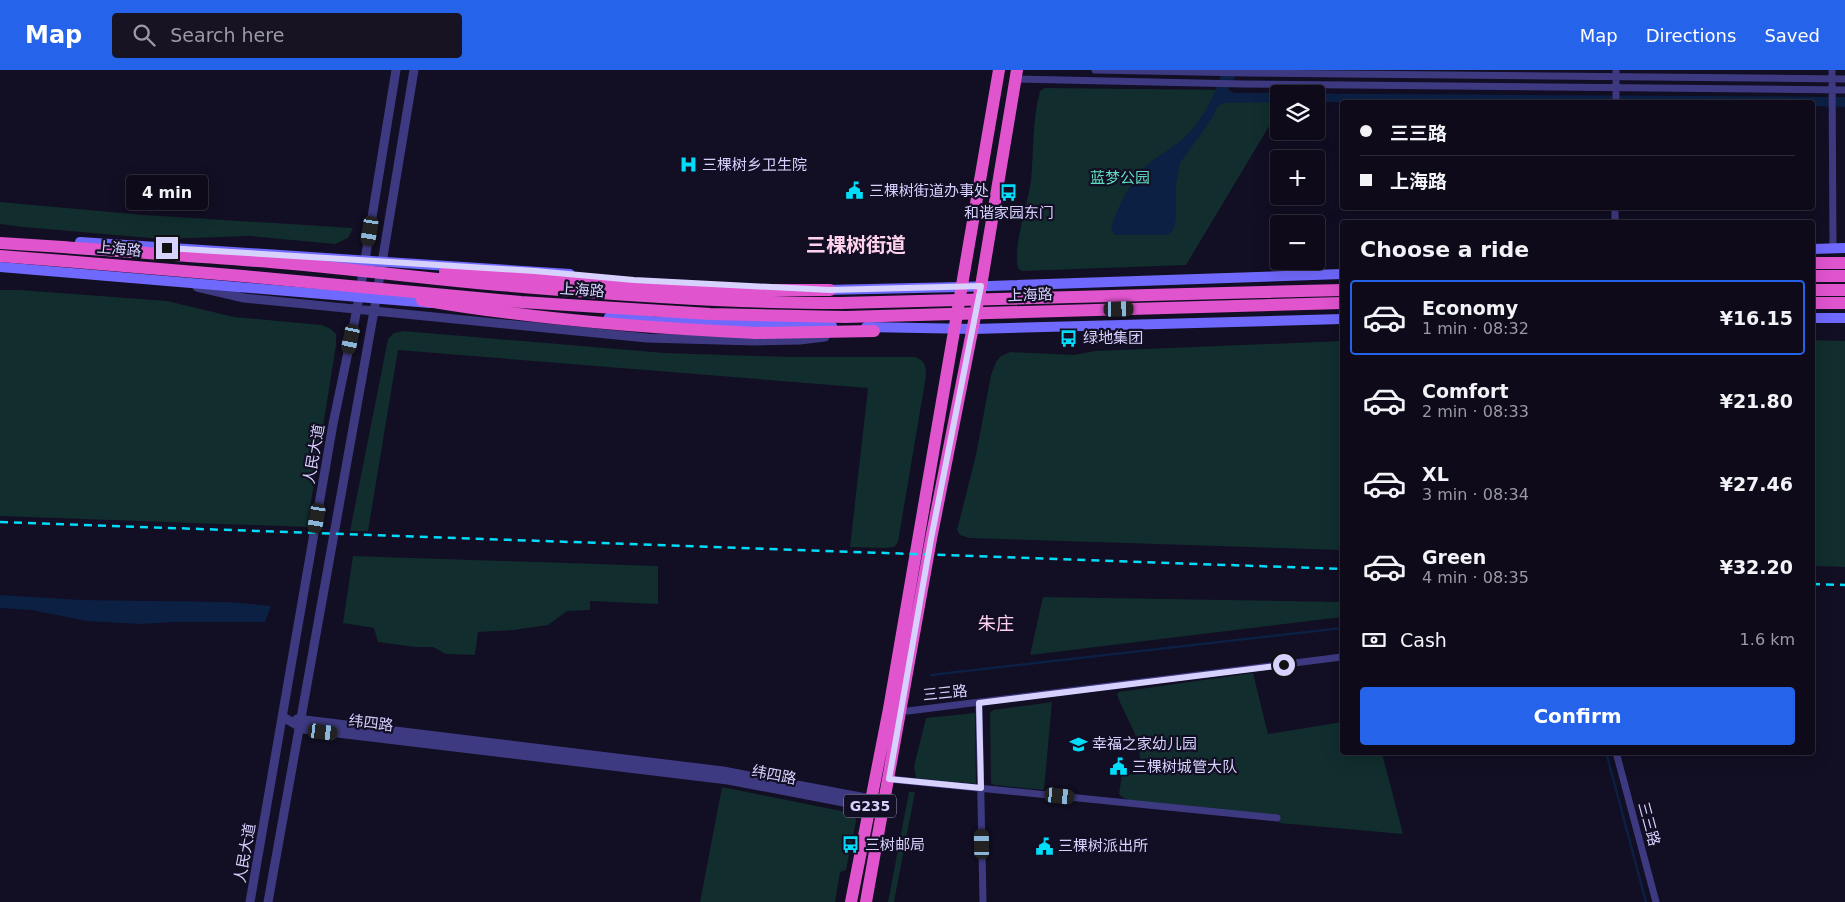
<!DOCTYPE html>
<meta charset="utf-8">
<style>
body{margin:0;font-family:"DejaVu Sans","Noto Sans SC",sans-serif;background:#171323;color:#f1f3f6;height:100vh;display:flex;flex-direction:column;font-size:19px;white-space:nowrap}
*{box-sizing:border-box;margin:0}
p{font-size:16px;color:#9b9aa2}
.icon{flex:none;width:28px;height:28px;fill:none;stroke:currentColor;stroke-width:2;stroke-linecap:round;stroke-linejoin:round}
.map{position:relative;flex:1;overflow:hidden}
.panel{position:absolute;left:1340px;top:150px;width:475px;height:535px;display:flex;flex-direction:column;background:#0e0a1a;border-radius:5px;box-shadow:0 5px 20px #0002,0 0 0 1px #2e2b39}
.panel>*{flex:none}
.guide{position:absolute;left:1340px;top:30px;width:475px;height:110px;border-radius:5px;box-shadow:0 5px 20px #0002,0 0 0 1px #2e2b39;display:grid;align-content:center;height:110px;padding:0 20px;background:#0e0a1a}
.buttons{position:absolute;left:1270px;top:15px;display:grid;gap:10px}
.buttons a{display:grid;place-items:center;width:55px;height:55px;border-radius:5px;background:#0e0a1a;box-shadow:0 5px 20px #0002,0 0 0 1px #2e2b39;font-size:25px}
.end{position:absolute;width:22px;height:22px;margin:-11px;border:6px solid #d7d1fe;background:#111;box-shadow:0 0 0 2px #111}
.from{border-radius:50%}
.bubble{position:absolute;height:35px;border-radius:5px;background:#0e0a1a;box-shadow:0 5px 20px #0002,0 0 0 1px #2e2b39;font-size:16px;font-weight:700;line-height:35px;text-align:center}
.car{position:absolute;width:15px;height:30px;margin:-15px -8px;border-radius:6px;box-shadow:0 0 4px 1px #0007;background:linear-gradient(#222 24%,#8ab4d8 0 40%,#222 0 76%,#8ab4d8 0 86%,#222 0)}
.guide b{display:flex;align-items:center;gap:18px;height:48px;font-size:19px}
.guide b+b{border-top:1px solid #2e2b39}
.guide i{width:12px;height:12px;background:#f1f3f6}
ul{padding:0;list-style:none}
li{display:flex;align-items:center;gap:15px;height:75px;margin:0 10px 8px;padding:0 10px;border:2px solid transparent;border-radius:5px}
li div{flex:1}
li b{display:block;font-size:19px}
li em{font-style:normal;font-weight:700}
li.on{border-color:#2563eb}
li>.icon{width:45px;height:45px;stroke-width:1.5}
h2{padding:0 20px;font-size:22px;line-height:60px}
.pay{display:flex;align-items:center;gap:12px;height:55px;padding:0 20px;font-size:19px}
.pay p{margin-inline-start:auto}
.button{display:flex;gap:10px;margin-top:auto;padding:10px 20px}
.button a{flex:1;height:58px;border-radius:5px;background:#2563eb;color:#fff;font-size:20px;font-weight:700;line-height:58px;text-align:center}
header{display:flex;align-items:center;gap:30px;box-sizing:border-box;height:70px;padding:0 25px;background:#2563eb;color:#fff}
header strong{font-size:24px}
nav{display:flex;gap:28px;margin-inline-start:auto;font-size:18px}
.search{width:350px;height:45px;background:#171323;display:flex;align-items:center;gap:12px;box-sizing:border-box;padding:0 18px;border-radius:5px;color:#9b9aa2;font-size:19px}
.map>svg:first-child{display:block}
.green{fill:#112d2d}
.water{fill:#0c2044}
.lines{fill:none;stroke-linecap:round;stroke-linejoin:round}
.stream{stroke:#0c2044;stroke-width:2.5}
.minor{stroke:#3e3a82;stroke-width:7}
.tertiary{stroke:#3e3a82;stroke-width:9}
.secondary{stroke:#7069fd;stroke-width:10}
.trunk{stroke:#e054ce;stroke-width:12}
.rail{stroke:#03dcf9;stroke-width:2.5;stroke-dasharray:8 6;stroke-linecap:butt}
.trunk-bridge{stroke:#e054ce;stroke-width:12}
.route{stroke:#d7d1fe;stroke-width:6}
.labels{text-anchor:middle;stroke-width:4.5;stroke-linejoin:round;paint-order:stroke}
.shield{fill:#120e23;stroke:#9c96bc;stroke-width:1}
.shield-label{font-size:14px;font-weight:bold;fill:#d7d1fe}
.poi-label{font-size:15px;fill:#d7d1fe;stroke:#120e23;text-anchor:start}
.park-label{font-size:15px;fill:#5edec0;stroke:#120e23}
.street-label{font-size:15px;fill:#d7d1fe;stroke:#120e23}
.quarter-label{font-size:18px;fill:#ffd3ee;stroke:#120e23}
.district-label{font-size:20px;font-weight:bold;fill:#ffd3ee;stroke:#120e23}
</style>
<header>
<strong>Map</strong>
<div class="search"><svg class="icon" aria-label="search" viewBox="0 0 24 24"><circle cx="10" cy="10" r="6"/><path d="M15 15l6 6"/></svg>Search here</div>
<nav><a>Map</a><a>Directions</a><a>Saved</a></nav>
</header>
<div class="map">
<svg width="1845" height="832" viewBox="0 0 1845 832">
<rect width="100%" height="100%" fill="#120e23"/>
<path class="green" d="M1045,18L1228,20L1234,23H1285L1279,24V38L1274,48L1186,195L1022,201L1018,198C1013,174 1028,135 1031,110C1034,80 1032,50 1040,21Z
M0,132L144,145L353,158L348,168L335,174L250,166L162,169L23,157L0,154Z
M0,220H20L167,231L234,247L322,255L331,259L336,264V275L307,457L0,446Z
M403,261L665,283L791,287H915C925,291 926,296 926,306L898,472L894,477L886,478L850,477L868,318L398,280L368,461H350L388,269L394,263Z
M1812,270L1845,271V497L1813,496Z
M1342,271V480L969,468L960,465L957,460L976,385L991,305L996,292L1001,286L1010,282L1074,285L1095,281Z
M353,486L658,496V534L590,531V540L567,541L548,555L513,560L478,562L475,585L446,584L433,577H415L378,572L374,558L343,553Z
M1043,527L1342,532V547L1030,585Z
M1253,603L1268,664L1342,652V682L1382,683L1403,764L1279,753V746L1128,730L1122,727L1119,724L1122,705L1141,704L1139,673L1119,630L1117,624L1119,622Z
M1052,632L1044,720L994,715L991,713L990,643L993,640Z
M975,643L976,714L916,708L914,696L926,648Z
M722,717L851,743L855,745L856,751L846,800L840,802L835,832H700Z
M909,722H915L894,832H888Z"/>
<path class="water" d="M1222,0H1239L1228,20L1234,23L1845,27V37L1813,36L1812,32H1316V24H1279V32L1223,33L1217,37L1213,47L1180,93L1176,114V146L1174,159L1169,164L1163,165H1114L1111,157C1118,138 1128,117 1140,102C1153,88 1165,83 1179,72C1201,55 1215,26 1222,0Z
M0,525L82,530L229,532L271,536L265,552H173L141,554L87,551L31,540L0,538Z"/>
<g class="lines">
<path class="stream" d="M931,605L1342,558
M1606,682L1646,832"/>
<path class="minor" d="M1095,0L1247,3L1845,9
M1832,0L1833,178
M1016,9L1244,14L1845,20
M1616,32V0
M1615,152V138
M979,633L983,832
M908,641L1342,587
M1616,682L1656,832
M889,709L1277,748"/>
<path class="tertiary" d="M197,217L244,228L647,268L755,271L800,270L825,267
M283,647L304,659L728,710L870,737
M297,649L723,701L871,729
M250,832L333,354L357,239L396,0
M268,832L374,241L414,0"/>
<path class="secondary" d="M80,172L570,204
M1812,179L1845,178
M0,197L430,233
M824,220L961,217L1342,204
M609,247L652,251L832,256
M1812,248H1845
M866,257L973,259L1342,249"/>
<path class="trunk" d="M0,173L63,177
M0,186L64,191
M1812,193H1845
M1812,206H1845
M759,220H830
M1812,220H1845
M1812,233H1845
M756,263L874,261
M851,832L889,639L999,0
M866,832L931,469L981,216L1017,0"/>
<path class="rail" d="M0,452L1342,499
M1812,514L1845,515"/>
<path class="trunk-bridge" d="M63,177C139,183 217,187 293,194C358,200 423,208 488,214C606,224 723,233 841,233L1342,220
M64,191L243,206L521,232L710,244L845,247L1342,233
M445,202C550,207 654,219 759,220
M422,230C532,249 644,258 756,263"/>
</g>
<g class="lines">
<path class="route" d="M167,178L535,201L634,210L830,220L981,216L931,469L889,709L981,718L979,633L1284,595"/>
</g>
<defs>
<symbol id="hospital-bare" viewBox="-9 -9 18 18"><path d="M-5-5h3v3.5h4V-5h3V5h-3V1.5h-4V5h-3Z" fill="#03dcf9" stroke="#120e23" stroke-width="2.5" paint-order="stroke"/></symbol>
<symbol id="civic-bare" viewBox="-9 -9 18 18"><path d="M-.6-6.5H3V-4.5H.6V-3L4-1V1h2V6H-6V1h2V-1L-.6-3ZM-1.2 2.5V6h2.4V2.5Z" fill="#03dcf9" stroke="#120e23" stroke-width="2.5" paint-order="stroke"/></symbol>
<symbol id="bus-bare" viewBox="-9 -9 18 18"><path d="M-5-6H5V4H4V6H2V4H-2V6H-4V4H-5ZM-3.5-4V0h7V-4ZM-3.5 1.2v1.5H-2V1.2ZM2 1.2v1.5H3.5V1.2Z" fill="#03dcf9" stroke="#120e23" stroke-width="2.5" paint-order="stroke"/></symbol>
<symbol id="school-bare" viewBox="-9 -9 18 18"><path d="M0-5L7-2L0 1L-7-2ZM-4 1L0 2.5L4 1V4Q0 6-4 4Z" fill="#03dcf9" stroke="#120e23" stroke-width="2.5" paint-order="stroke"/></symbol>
</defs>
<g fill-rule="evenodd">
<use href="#hospital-bare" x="676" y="82" width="25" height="25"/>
<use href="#civic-bare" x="842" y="108" width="25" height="25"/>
<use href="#bus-bare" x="996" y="110" width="25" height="25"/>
<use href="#bus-bare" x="1056" y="256" width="25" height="25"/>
<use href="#school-bare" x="1066" y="662" width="25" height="25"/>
<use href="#civic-bare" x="1106" y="684" width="25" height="25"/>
<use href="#bus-bare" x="838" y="762" width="25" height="25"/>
<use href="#civic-bare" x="1032" y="764" width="25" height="25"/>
</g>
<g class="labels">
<rect class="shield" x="844" y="724.5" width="52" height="23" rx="4"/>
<g class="shield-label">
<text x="870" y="741">G235</text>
</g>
<g class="poi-label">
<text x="702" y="100">三棵树乡卫生院</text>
<text x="869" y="126">三棵树街道办事处</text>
<text x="1009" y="148" text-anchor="middle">和谐家园东门</text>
<text x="1083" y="273">绿地集团</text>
<text x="1092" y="679">幸福之家幼儿园</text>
<text x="1132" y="702">三棵树城管大队</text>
<text x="865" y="780">三树邮局</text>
<text x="1058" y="781">三棵树派出所</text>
</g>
<g class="park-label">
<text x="1120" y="113">蓝梦公园</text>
</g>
<g class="street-label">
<text transform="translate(119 179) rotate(5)" y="5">上海路</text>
<text transform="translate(582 220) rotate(4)" y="5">上海路</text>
<text transform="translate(1030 225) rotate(-2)" y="5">上海路</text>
<text transform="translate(314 384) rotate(-80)" y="5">人民大道</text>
<text transform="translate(945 623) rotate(-6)" y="5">三三路</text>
<text transform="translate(371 653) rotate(7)" y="5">纬四路</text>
<text transform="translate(774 705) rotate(11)" y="5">纬四路</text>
<text transform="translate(1649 754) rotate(75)" y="5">三三路</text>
<text transform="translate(245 783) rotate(-80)" y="5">人民大道</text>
</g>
<g class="quarter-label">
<text x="996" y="560">朱庄</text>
</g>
<g class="district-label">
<text x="856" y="182">三棵树街道</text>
</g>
</g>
</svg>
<div class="buttons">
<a><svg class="icon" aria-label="layers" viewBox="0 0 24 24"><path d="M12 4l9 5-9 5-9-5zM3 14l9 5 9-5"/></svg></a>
<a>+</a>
<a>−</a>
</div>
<i class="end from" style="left:1284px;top:595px"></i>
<i class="end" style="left:167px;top:178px"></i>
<div class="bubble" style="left:126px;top:105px;width:82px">4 min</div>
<i class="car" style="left:370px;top:161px;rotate:189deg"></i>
<i class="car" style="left:1119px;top:239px;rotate:89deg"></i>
<i class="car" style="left:351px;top:269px;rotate:192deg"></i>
<i class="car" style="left:317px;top:448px;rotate:190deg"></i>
<i class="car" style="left:323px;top:662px;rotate:97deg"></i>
<i class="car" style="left:1060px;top:726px;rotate:96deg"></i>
<i class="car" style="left:982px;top:774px;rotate:359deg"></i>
<div class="guide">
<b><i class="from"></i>三三路</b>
<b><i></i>上海路</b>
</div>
<section class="panel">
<h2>Choose a ride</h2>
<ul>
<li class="on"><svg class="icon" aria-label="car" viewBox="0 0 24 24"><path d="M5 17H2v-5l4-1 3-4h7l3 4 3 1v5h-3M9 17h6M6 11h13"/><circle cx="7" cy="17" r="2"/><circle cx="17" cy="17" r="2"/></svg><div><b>Economy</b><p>1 min · 08:32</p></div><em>¥16.15</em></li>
<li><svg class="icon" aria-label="car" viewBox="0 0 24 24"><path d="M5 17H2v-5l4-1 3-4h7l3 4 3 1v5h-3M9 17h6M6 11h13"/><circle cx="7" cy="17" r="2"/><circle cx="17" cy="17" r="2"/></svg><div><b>Comfort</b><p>2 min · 08:33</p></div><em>¥21.80</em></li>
<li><svg class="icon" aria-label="car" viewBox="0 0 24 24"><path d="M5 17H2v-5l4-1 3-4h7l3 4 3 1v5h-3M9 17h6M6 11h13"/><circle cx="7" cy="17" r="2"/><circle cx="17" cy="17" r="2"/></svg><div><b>XL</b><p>3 min · 08:34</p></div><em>¥27.46</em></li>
<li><svg class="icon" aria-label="car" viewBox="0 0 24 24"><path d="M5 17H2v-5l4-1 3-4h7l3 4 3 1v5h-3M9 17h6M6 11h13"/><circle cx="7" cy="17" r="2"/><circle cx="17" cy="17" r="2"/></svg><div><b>Green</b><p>4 min · 08:35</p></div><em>¥32.20</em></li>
</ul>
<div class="pay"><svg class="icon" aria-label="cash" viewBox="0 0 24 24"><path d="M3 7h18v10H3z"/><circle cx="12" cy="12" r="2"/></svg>Cash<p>1.6 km</p></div>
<div class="button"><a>Confirm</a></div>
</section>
</div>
